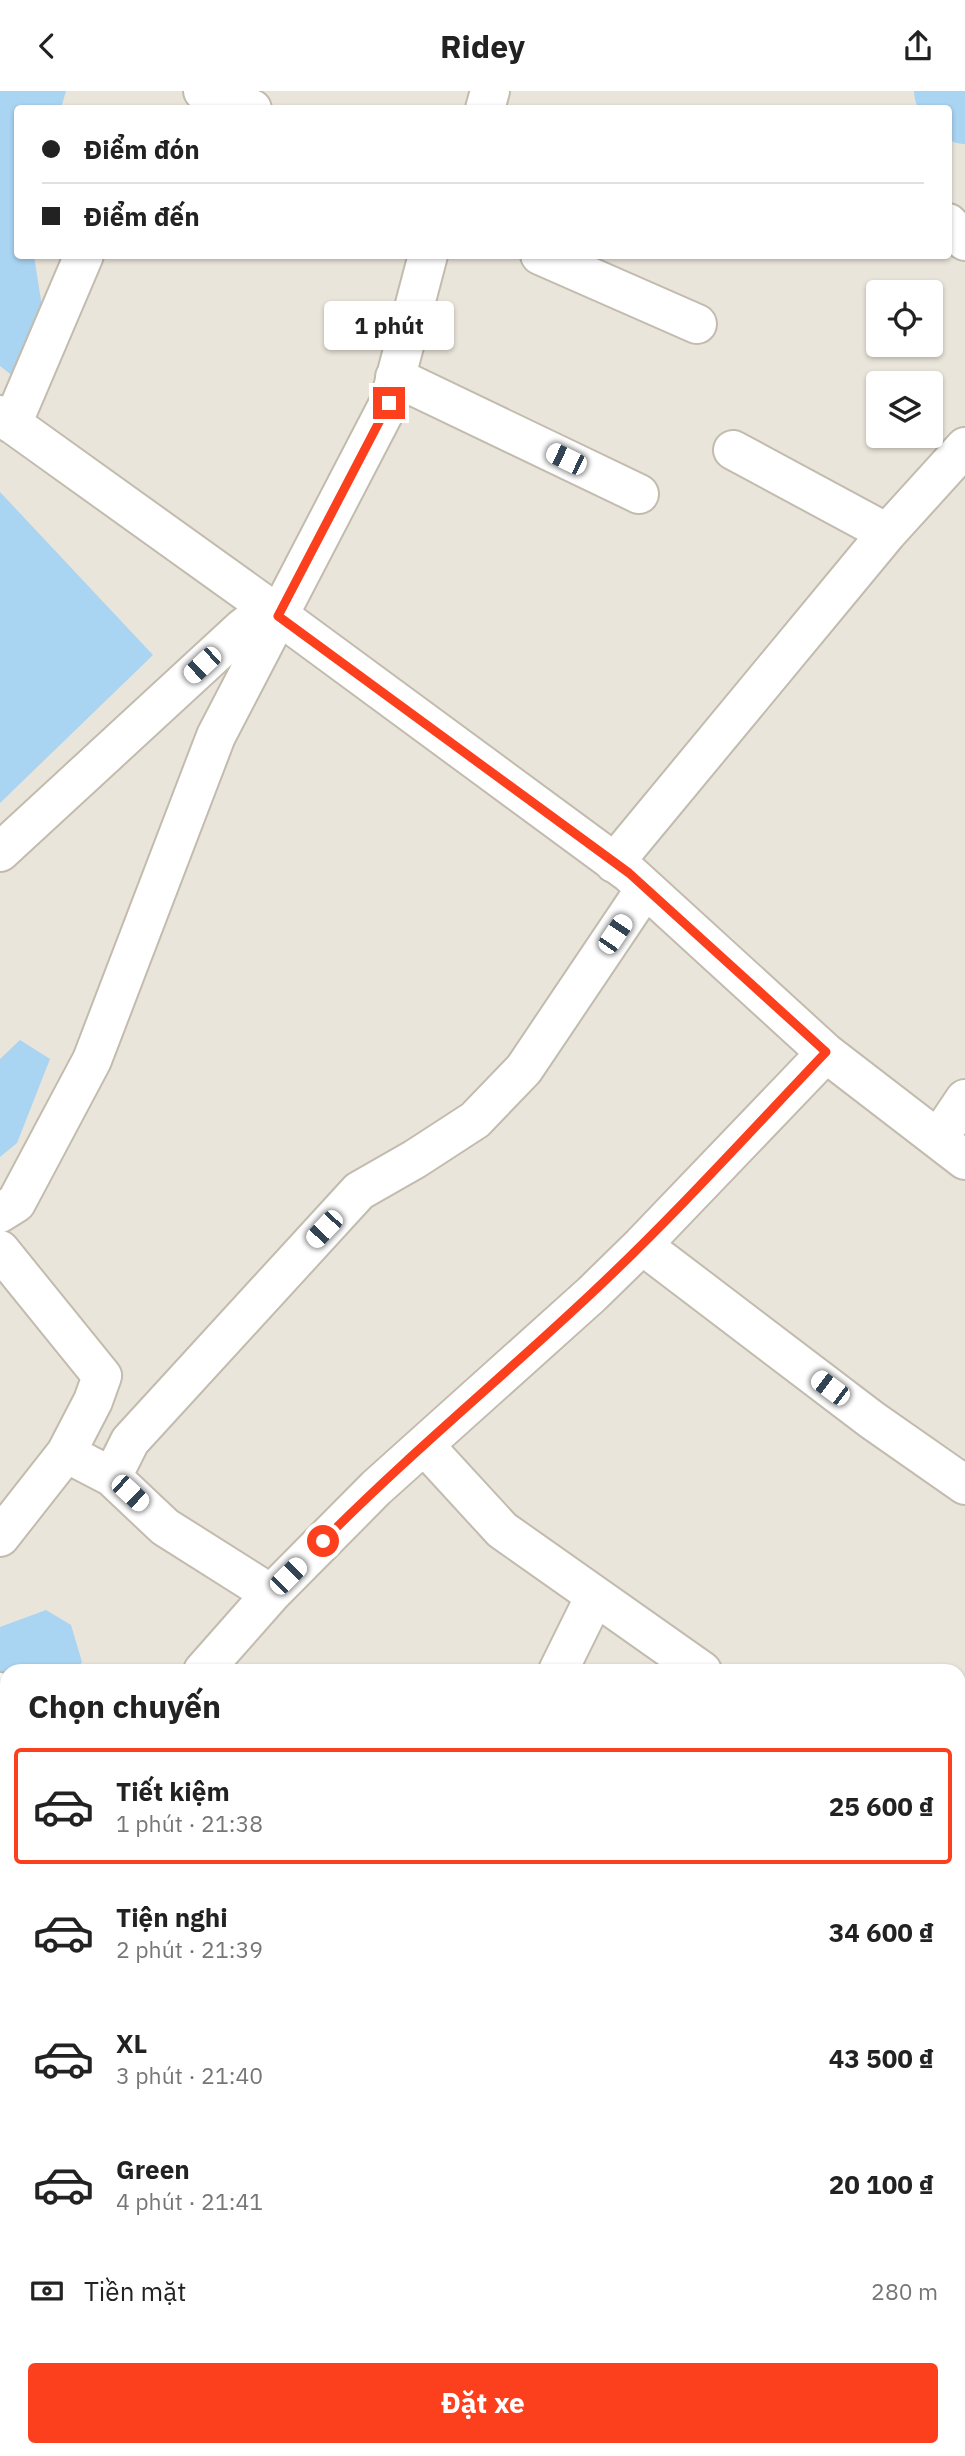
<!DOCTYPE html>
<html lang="vi">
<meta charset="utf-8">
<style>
body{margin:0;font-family:"IBM Plex Sans",sans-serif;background:#f6f6f6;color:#222;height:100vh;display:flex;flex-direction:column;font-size:26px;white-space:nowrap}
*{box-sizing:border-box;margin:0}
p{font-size:23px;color:#767676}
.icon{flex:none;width:38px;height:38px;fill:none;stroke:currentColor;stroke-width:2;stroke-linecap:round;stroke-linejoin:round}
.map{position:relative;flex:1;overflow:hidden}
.details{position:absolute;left:0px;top:1573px;width:966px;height:793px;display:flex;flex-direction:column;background:#fff;border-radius:21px 21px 0 0;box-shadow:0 2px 5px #0004}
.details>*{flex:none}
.hud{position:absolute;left:14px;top:14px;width:938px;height:154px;border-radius:7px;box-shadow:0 2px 5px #0004;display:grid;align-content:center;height:154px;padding:0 28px;background:#fff}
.tools{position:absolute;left:866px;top:189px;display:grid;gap:14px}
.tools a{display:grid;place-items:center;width:77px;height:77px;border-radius:7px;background:#fff;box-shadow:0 2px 5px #0004;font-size:35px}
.end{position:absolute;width:32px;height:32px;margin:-16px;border:9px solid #fc3f1d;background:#fff;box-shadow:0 0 0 4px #fff}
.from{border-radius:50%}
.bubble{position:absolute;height:49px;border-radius:7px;background:#fff;box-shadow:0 2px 5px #0004;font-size:23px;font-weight:700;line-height:49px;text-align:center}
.car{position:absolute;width:21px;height:42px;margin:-21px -10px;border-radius:9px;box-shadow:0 0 5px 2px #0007;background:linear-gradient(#fff 24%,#345 0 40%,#fff 0 76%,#345 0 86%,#fff 0)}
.hud b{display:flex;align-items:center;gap:24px;height:66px;font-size:26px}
.hud b+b{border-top:2px solid #e0e0e0}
.hud i{width:18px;height:18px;background:#222}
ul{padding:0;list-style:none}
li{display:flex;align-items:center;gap:21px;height:116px;margin:0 14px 10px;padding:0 14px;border:4px solid transparent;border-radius:7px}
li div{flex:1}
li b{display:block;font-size:26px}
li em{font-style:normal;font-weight:700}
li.current{border-color:#fc3f1d}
li>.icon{width:63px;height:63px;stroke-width:1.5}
h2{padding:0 28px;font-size:32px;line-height:84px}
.pay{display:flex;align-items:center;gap:18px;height:77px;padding:0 28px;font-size:26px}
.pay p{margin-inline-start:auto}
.primary-button{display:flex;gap:14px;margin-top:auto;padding:14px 28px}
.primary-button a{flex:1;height:80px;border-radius:7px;background:#fc3f1d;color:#fff;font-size:28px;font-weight:700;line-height:80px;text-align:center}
header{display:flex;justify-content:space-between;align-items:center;height:91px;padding:0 28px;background:#fff;font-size:32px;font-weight:700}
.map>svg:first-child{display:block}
.residential{fill:#eae5da;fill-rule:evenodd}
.green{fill:#d2eab5}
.water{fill:#a9d4f2}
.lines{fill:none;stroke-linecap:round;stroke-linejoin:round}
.river{stroke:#a9d4f2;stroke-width:72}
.street-casing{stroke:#c2bbae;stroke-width:42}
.street{stroke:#fff;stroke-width:38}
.route{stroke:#fc3f1d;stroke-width:9}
</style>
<header><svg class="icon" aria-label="back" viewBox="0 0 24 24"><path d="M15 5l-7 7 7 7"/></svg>Ridey<svg class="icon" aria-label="share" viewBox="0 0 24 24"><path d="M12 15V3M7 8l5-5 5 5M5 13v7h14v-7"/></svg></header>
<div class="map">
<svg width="965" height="2365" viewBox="0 0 965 2365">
<rect width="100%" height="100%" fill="#f6f3ec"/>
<path class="residential" d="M0,0H965V1727L959,1735V1580H7V2359L0,2365ZM18,18H948V164H18ZM878,201H931V254H878ZM878,292H931V345H878Z"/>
<path class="green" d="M0,2152L7,2154V2359H489L485,2365H0Z"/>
<path class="water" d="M0,0H66L61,17L18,18V164L34,165L43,222L14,286L0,275Z
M0,401L153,564L0,712Z
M20,949L50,968L17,1052L0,1066V968Z
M46,1519L71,1534L82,1571L75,1580H7V1673L0,1683V1536Z"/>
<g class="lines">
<path class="river" d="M950,0L965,17"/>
<defs>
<path id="street" d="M203,0L252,18
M485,18L490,0
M948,132L965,150
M540,164L697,233
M395,286L639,403
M0,324L269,517L629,782L826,962L965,1069
M12,333L84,164
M733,359L887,442
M0,761L243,537L269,517
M614,772L887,442L965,356
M938,1048L965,1008
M0,1122L16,1112L92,969L216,645L389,312L428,164
M642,1154L872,1329L965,1394
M0,1159L102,1285L93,1310L66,1362L112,1386L165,1436L271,1503
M424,1354L502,1439L702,1580
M112,1386L130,1350L359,1100L415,1068L475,1029L524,978L645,798
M0,1446L66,1362
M203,1580L271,1503L376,1397L592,1203L642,1154L826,962
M558,1580L595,1505
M0,1601L7,1606
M959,1762L965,1754
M0,2091L7,2094
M390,2359L398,2365
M485,2365L489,2359"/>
</defs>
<use href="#street" class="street-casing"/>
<use href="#street" class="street"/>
</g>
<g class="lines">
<path class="route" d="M323,1450C409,1363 504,1285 593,1201C674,1125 749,1042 826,961L629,782L278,525L389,312"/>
</g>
</svg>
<div class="tools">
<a><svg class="icon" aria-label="locate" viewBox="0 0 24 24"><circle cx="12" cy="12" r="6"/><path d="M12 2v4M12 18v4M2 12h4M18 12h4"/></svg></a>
<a><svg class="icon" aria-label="layers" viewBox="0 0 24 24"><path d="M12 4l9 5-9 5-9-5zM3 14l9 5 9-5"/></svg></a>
</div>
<i class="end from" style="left:323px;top:1450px"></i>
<i class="end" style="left:389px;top:312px"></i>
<div class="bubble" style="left:324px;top:210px;width:130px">1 phút</div>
<i class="car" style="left:566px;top:368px;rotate:296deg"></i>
<i class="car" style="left:202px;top:574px;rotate:227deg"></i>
<i class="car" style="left:615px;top:843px;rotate:34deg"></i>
<i class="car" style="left:324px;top:1138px;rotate:223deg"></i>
<i class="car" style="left:830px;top:1297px;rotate:307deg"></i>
<i class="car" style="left:130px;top:1402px;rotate:133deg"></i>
<i class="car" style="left:288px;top:1485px;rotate:45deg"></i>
<div class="hud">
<b><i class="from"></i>Điểm đón</b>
<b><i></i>Điểm đến</b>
</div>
<section class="details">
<h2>Chọn chuyến</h2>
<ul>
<li class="current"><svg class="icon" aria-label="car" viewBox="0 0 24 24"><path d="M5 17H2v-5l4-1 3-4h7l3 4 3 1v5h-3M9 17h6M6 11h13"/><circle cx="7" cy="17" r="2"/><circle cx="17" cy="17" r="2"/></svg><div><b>Tiết kiệm</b><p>1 phút · 21:38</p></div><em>25 600 ₫</em></li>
<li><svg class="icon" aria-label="car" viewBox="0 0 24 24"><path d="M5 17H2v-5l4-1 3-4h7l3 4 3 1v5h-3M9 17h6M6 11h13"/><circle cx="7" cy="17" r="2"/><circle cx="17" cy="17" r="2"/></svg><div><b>Tiện nghi</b><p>2 phút · 21:39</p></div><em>34 600 ₫</em></li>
<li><svg class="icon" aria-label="car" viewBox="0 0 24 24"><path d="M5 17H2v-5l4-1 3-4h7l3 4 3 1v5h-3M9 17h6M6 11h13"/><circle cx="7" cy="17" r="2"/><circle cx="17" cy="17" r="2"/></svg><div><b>XL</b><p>3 phút · 21:40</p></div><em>43 500 ₫</em></li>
<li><svg class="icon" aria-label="car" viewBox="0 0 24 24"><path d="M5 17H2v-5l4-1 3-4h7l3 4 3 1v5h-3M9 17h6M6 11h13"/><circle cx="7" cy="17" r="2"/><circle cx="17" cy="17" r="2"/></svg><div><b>Green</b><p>4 phút · 21:41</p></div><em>20 100 ₫</em></li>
</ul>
<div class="pay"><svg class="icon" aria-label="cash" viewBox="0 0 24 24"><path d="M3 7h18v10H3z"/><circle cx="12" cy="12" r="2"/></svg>Tiền mặt<p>280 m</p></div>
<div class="primary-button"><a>Đặt xe</a></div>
</section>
</div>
